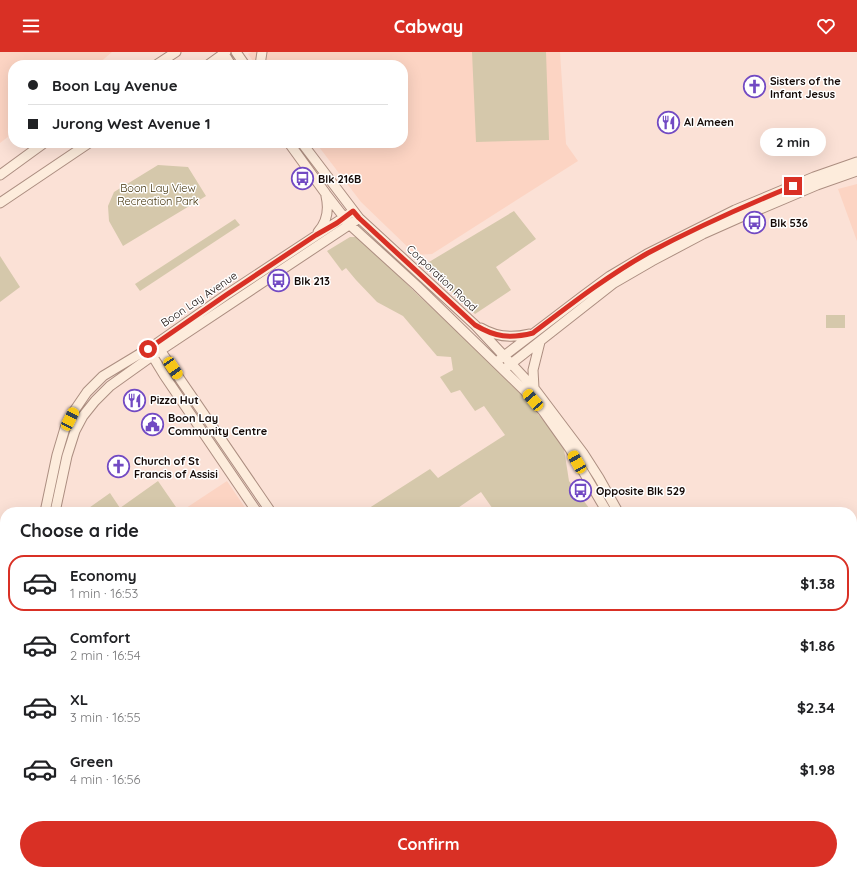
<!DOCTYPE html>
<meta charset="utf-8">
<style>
body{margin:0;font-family:Quicksand,sans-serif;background:#f6f6f6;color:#202124;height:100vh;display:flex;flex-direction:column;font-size:15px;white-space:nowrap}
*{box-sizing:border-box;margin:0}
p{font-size:13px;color:#757577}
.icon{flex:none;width:22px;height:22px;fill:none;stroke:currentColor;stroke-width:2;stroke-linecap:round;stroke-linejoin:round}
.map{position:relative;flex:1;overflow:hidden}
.sheet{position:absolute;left:0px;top:455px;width:857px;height:368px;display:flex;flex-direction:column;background:#fff;border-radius:16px 16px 0 0;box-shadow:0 4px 16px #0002}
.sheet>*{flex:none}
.guide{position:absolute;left:8px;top:8px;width:400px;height:88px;border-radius:16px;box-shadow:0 4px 16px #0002;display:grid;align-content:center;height:88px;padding:0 20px;background:#fff}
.end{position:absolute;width:18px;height:18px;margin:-9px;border:5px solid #d93025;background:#fff;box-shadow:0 0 0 2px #fff}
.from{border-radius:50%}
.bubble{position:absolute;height:28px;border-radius:14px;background:#fff;box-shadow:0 4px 16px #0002;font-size:13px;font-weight:700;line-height:28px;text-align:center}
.car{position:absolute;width:12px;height:24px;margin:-12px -6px;border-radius:5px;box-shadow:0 0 3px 1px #0007;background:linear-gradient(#f5c518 24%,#345 0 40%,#f5c518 0 76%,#345 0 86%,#f5c518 0)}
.guide b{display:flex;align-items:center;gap:14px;height:38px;font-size:15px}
.guide b+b{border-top:1px solid #e0e0e0}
.guide i{width:10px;height:10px;background:#202124}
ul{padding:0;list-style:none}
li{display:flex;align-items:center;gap:12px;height:56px;margin:0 8px 6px;padding:0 12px;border:2px solid transparent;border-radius:16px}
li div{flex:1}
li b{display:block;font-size:15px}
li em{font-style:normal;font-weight:700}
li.on{border-color:#d93025}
li>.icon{width:36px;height:36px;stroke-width:1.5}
h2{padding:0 20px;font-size:18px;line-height:48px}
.button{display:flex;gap:8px;margin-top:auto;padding:8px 20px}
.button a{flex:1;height:46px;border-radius:24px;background:#d93025;color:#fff;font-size:16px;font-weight:700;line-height:46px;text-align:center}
header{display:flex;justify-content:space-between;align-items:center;height:52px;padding:0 20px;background:#d93025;color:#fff;font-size:18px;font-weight:700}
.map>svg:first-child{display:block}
.built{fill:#fcd4c3}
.green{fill:#d5c8ab}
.water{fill:#c58f9e}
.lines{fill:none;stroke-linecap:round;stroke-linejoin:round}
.secondary-casing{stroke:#ac8e81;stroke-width:11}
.secondary{stroke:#fdecdc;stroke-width:9}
.route{stroke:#d93025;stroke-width:5}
.labels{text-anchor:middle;stroke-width:3;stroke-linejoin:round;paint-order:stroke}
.poi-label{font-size:11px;font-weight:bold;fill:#140906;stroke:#fff;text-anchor:start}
.park-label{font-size:11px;fill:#42320a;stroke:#fff}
.street-label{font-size:11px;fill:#140906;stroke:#fff}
</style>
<header><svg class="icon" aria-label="menu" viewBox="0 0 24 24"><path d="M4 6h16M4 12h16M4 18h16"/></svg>Cabway<svg class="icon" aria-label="heart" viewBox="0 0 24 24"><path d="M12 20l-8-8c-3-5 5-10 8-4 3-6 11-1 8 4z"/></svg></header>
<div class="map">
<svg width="857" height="823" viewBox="0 0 857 823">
<rect width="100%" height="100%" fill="#fbe1d6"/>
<path class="built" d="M0,0H112L97,13H13V81L0,91Z
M252,0H560L566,92L578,109L432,202L416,203L361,150L316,91H403V13H256L248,2Z
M857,132V189L838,137Z
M227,429L248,460H180Z"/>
<path class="green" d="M472,0H546L549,88L476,90Z
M158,113L188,115L206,144L123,194L109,169L108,154L114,140Z
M514,159L536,187L496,215L511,238L475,262L424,213Z
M235,167L240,173L140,239L135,232Z
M350,185H359L419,244L511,329L551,378L564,397L569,429L592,460H495L481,440L452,460H363L430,417L438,426L505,383L484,354L475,359L460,338L451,341L440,325L453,318L451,305L437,304L403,264L377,250L356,228L346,216L342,219L327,199Z
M0,204L20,235L0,250Z
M826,263H845V276H826Z
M158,429L178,458L175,460H88L86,458L110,441L120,456Z
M852,524H857V539L852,538Z
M854,578H857L856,626L855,621L852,622V580Z
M857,648V667L852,668V649Z
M852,671L857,684V725L852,727Z
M857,799V823H847L846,818H852V801Z
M49,818H126L119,823H55Z"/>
<path class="water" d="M809,818H826L828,823H808Z"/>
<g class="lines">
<defs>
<path id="secondary" d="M223,0L231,13
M236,0L245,13
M156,13L176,0
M208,13L226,0
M260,13L262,0
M289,91L326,142L350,173L417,234L524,338L543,359L570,397L607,460
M302,91L359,166L475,273L534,336L583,401L599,426L618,460
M0,123L44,91
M0,151L89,91
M318,180C327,170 329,157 326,144
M481,276C496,285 513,286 529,282
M158,295L271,460
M150,300L164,323L257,460
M500,307L584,243L610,224L647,202L735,158L814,125L857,110
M507,315L614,231L652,209L703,182L739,166L817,133L857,119
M534,336L533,318L540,290
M45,460L57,403L65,376L74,359L87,340L103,324L156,292L226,243L349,162
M55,460L67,404L75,379L83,364L95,349L110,334L152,304L355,169
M0,601L5,593
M0,617L5,610
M0,803L5,811
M10,818L13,823
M378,823L382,818
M392,823L397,818
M709,823V818
M719,823V818"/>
</defs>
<use href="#secondary" class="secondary-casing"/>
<use href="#secondary" class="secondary"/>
</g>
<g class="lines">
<path class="route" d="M148,297L226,243L316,183L337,171L353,159L359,166L475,273C495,285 510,287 533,281C570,253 607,224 648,201C695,176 744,154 793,134"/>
</g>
<defs>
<symbol id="church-ring" viewBox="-11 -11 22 22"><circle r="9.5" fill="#fff" stroke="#724ac3" stroke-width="1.5"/><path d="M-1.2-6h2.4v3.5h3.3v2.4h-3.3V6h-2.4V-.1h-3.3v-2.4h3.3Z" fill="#724ac3"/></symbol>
<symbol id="restaurant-ring" viewBox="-11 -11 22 22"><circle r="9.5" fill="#fff" stroke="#724ac3" stroke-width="1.5"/><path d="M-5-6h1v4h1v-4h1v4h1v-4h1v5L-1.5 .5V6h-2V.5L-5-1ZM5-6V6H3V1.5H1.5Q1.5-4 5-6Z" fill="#724ac3"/></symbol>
<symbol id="bus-ring" viewBox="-11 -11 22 22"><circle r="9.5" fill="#fff" stroke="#724ac3" stroke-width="1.5"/><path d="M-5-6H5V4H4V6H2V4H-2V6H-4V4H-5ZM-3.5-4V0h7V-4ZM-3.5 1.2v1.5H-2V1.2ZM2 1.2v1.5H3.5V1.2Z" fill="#724ac3"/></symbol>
<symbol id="civic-ring" viewBox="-11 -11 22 22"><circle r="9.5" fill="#fff" stroke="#724ac3" stroke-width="1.5"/><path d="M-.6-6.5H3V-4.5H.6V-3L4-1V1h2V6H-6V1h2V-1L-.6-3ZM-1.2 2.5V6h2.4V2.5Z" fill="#724ac3"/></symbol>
</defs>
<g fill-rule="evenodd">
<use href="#church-ring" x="742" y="22" width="25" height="25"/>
<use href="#restaurant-ring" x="656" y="58" width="25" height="25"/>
<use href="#bus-ring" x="290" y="114" width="25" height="25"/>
<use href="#bus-ring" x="742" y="158" width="25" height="25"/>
<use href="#bus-ring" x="266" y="216" width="25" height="25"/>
<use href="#restaurant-ring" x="122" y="336" width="25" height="25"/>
<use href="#civic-ring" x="140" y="360" width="25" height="25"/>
<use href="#church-ring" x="106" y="402" width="25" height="25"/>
<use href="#bus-ring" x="568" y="426" width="25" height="25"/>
</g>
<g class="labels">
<g class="poi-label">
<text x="770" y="33">Sisters of the<tspan x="770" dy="13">Infant Jesus</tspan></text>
<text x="684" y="74">Al Ameen</text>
<text x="318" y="131">Blk 216B</text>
<text x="770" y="175">Blk 536</text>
<text x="294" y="233">Blk 213</text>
<text x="150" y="352">Pizza Hut</text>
<text x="168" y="370">Boon Lay<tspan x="168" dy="13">Community Centre</tspan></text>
<text x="134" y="413">Church of St<tspan x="134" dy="13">Francis of Assisi</tspan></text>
<text x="596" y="443">Opposite Blk 529</text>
</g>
<g class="park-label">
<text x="158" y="140">Boon Lay View<tspan x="158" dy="13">Recreation Park</tspan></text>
</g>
<g class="street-label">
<text transform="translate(442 226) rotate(43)" y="4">Corporation Road</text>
<text transform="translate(199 247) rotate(-34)" y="4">Boon Lay Avenue</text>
</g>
</g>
</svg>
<i class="end from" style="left:148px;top:297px"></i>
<i class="end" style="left:793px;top:134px"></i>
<div class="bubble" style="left:760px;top:76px;width:66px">2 min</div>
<i class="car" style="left:173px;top:316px;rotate:146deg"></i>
<i class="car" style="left:533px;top:348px;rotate:319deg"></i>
<i class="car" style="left:70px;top:367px;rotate:27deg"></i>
<i class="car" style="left:577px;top:410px;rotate:330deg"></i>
<div class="guide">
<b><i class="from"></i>Boon Lay Avenue</b>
<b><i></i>Jurong West Avenue 1</b>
</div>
<section class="sheet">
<h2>Choose a ride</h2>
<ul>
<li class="on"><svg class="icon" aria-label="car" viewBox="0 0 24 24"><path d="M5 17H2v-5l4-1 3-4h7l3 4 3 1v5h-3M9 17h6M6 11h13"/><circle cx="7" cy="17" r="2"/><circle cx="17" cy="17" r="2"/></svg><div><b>Economy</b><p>1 min · 16:53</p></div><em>$1.38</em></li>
<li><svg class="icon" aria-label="car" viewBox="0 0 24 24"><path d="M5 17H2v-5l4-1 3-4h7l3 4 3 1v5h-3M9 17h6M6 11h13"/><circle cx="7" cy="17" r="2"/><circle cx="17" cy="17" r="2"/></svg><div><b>Comfort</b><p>2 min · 16:54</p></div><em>$1.86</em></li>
<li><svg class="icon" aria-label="car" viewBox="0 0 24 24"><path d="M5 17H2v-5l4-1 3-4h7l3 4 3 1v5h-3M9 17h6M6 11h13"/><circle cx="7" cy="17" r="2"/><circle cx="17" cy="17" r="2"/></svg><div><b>XL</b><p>3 min · 16:55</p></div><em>$2.34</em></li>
<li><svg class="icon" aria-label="car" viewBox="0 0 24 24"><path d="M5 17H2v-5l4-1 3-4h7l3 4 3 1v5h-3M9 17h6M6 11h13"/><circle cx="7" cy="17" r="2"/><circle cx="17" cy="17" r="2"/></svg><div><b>Green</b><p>4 min · 16:56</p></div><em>$1.98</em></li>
</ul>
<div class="button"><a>Confirm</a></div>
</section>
</div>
